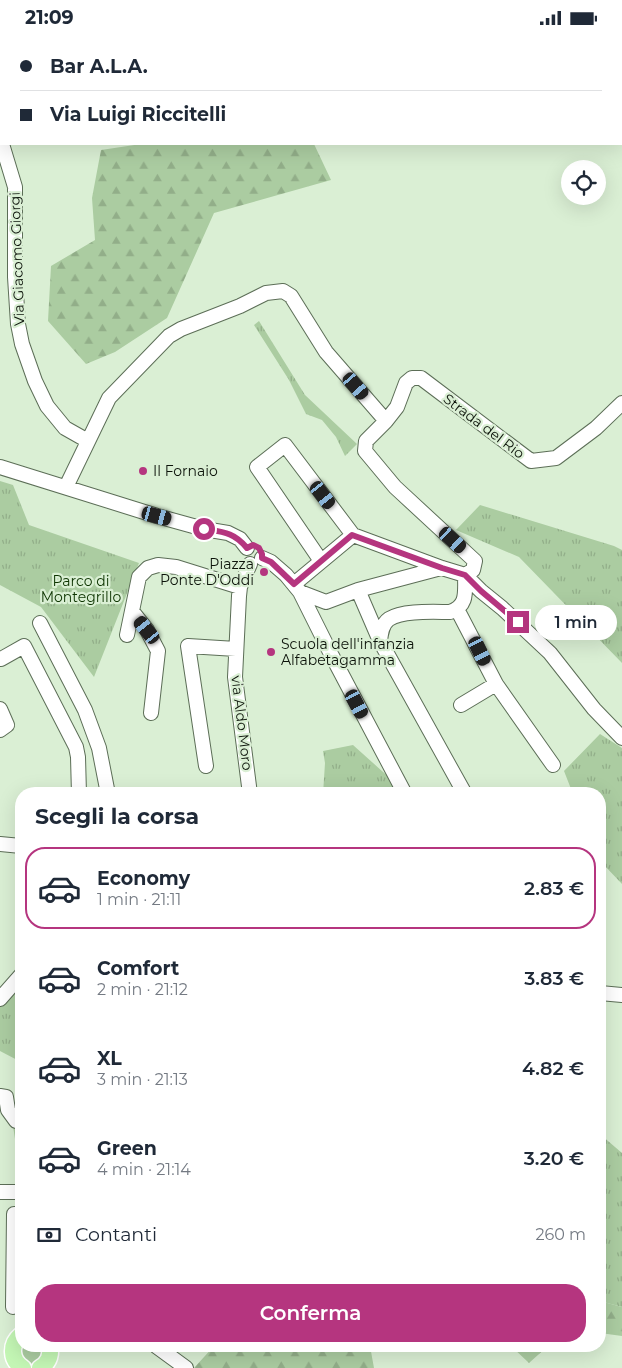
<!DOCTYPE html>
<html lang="it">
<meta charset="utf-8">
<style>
body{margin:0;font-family:Montserrat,sans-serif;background:#f6f6f7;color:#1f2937;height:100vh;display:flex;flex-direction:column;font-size:19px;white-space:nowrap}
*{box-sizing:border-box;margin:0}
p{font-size:16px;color:#747a83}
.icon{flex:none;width:28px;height:28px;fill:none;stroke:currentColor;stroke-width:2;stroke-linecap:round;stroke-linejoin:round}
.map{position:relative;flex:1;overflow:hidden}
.drawer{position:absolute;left:15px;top:752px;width:591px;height:565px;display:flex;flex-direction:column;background:#fff;border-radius:20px;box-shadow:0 5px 20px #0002}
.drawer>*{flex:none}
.hud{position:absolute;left:0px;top:0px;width:622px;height:110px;box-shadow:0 5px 20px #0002;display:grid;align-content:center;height:110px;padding:0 20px;background:#fff}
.buttons{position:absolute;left:561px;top:125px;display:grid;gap:10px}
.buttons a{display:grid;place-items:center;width:45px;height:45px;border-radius:50%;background:#fff;box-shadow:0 5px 20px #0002;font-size:25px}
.end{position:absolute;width:22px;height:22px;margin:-11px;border:6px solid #b5357f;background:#fff;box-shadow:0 0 0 2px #fff}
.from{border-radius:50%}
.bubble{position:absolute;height:35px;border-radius:18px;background:#fff;box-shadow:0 5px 20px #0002;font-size:16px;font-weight:600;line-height:35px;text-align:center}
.car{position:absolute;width:15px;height:30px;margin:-15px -8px;border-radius:6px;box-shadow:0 0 4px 1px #0007;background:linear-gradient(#222 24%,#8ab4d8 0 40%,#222 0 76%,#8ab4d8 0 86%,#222 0)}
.hud b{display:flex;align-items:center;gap:18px;height:48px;font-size:19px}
.hud b+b{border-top:1px solid #e0e1e3}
.hud i{width:12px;height:12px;background:#1f2937}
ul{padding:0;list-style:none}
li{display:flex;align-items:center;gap:15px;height:82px;margin:0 10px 8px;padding:0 10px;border:2px solid transparent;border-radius:20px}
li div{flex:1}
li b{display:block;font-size:19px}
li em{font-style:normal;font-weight:600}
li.selected{border-color:#b5357f}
li>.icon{width:45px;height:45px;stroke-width:1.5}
h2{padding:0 20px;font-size:22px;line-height:60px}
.pay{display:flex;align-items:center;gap:12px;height:55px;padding:0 20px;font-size:19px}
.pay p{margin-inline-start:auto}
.primary-button{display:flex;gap:10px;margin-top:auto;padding:10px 20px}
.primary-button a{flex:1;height:58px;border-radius:20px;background:#b5357f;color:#fff;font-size:20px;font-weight:600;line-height:58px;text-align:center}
.status{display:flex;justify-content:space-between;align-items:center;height:35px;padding:0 25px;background:#fff;direction:ltr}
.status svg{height:14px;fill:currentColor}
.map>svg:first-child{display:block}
.grass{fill:url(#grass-tufts)}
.forest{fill:url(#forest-firs)}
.garden{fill:#abcca1}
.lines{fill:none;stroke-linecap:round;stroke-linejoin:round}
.minor-casing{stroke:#5c6e57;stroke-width:16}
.major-casing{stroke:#fff;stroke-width:19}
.minor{stroke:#fff;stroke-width:14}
.major{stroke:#c4f7b5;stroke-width:16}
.route{stroke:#b5357f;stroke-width:6}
.poi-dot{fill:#b5357f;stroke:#daefd4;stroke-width:2}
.labels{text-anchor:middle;stroke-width:4.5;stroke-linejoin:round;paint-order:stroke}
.street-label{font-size:14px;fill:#0c130a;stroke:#daefd4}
.poi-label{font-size:14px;fill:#0c130a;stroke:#daefd4;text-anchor:start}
.park-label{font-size:14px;fill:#0d3401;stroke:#daefd4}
</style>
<div class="status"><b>21:09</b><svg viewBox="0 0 49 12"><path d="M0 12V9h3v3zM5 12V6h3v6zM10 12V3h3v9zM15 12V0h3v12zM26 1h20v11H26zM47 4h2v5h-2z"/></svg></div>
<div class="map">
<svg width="622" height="1333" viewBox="0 0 622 1333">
<defs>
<pattern id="grass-tufts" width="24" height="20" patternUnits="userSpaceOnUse" patternTransform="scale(1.25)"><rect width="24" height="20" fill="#abcca1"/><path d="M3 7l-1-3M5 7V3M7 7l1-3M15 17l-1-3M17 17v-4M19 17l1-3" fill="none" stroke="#92ae89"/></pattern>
<pattern id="forest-firs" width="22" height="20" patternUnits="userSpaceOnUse" patternTransform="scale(1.25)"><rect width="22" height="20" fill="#abcca1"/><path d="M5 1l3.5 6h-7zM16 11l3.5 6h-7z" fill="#92ae89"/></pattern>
</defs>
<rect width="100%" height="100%" fill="#daefd4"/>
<path class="grass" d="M259,286L305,360L357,409L345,421L336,402L322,385L306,379L289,345L254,290Z
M0,446L13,450L29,490L139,528L94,642L41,572L0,550Z
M480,470L614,511L622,515V628L519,522L456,495Z
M600,699L622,713V849L603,829L600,828V759H573L564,736Z
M353,710L402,754L405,759H323L325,728L323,716Z
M21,949V1030V1027L0,1016V971Z
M21,1090V1143L13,1091Z
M601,1100L622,1118V1272L600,1266Z"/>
<path class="forest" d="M174,0H345L346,1H175Z
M141,109H314L331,145L214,178L167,283L115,317L86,329L48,286L51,231L95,205L92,163L101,115Z
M600,1266L622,1272V1301L600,1298Z
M214,1311H370L374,1333H194Z
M511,1311H548L529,1328Z"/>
<path class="garden" d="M21,1311H44L45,1319L36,1329H32L24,1327L19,1312Z"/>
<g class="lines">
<defs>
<path id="minor" d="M529,0L531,1
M621,57H622
M2,109L15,152V242L18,289L22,309L35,346L47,371L65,393L88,406
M386,386L397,372L406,348L412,343H421L531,426L556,423L596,393L622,368
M0,432L157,481L204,494L228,498L240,504L247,513
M66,452L109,363L169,301L181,294L240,271L266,258L283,256L291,261L326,317L386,386L366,406L365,416L395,452L475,526L473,535L465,540L442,533L353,500L294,549
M262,523L271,527L286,540L300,557L331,619L405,759
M321,526L257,432L285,410L353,500
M250,529L240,552L239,561L235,642L250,759
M465,540C465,557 468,571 450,577C434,577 403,575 389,584C382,589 381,598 380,606L465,759
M465,540L481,556L502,573L550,618L594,674L622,703
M358,555L380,606
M300,557L326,567L358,555L441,533
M457,574L496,649L553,730
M132,576L147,595L158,616L151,678
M40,588L85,675L99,713L108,759
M127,600L139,542L148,533L158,530L176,532L240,552
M1,624L24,611L76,712L78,722L79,759
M461,670L496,649
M0,674L7,690L0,695
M206,731L188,611L236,614
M0,809L21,811
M600,958L622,960
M0,964L21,940
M0,1061L6,1062L8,1075L16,1086L21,1087
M0,1157H21
M13,1272L14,1179H21
M156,1311L186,1333"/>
<path id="major" d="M21,1300C10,1309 10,1325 23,1333
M40,1333C49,1328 51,1321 50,1311"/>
</defs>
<use href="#minor" class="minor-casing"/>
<use href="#major" class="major-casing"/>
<use href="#minor" class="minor"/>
<use href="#major" class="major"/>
</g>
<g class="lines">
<path class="route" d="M204,494C223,497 234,497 247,513L253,510L259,513L262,519V523L271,527L294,549L352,500L442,533L465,540L481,556L518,587"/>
</g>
<g class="poi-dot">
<circle cx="143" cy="436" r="5"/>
<circle cx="264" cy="537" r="5"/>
<circle cx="271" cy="617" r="5"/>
</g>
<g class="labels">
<g class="street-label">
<text transform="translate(17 224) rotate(-92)" y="5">Via Giacomo Giorgi</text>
<text transform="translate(484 391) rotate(37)" y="5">Strada del Rio</text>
<text transform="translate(242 688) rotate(83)" y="5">via Aldo Moro</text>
</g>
<g class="poi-label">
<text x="153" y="441">Il Fornaio</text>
<text x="254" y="534" text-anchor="end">Piazza<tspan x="254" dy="16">Ponte D'Oddi</tspan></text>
<text x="281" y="614">Scuola dell'infanzia<tspan x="281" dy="16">Alfabetagamma</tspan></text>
</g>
<g class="park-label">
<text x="81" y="551">Parco di<tspan x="81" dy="16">Montegrillo</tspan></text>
</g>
</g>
</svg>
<div class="buttons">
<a><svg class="icon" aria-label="locate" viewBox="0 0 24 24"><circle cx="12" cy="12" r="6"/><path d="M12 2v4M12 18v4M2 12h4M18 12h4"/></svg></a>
</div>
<i class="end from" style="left:204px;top:494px"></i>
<i class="end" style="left:518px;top:587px"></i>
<div class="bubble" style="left:535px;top:570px;width:82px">1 min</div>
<i class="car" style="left:356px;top:351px;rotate:139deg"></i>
<i class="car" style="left:323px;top:460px;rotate:143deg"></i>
<i class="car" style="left:157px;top:481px;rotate:105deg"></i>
<i class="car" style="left:453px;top:505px;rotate:132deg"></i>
<i class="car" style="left:147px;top:595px;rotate:321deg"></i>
<i class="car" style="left:480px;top:616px;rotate:154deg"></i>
<i class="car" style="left:357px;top:669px;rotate:152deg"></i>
<div class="hud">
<b><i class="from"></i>Bar A.L.A.</b>
<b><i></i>Via Luigi Riccitelli</b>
</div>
<section class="drawer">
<h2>Scegli la corsa</h2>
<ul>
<li class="selected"><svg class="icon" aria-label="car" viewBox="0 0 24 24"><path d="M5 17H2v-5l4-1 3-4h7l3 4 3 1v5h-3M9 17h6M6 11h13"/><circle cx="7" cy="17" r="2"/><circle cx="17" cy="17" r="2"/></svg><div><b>Economy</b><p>1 min · 21:11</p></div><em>2.83 €</em></li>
<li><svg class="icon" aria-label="car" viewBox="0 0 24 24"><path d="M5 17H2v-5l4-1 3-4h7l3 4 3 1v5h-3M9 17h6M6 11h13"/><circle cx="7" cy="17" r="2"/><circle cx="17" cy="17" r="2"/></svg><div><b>Comfort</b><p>2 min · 21:12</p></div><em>3.83 €</em></li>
<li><svg class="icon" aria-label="car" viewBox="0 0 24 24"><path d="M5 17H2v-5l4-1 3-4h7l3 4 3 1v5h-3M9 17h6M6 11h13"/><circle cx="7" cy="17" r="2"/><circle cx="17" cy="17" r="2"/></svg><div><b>XL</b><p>3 min · 21:13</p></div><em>4.82 €</em></li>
<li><svg class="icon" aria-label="car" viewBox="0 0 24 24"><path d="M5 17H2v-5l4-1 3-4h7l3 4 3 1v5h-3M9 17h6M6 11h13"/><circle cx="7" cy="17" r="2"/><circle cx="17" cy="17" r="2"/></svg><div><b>Green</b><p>4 min · 21:14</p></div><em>3.20 €</em></li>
</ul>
<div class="pay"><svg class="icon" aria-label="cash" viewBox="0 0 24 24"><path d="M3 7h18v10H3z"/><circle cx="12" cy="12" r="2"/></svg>Contanti<p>260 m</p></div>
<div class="primary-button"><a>Conferma</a></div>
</section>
</div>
